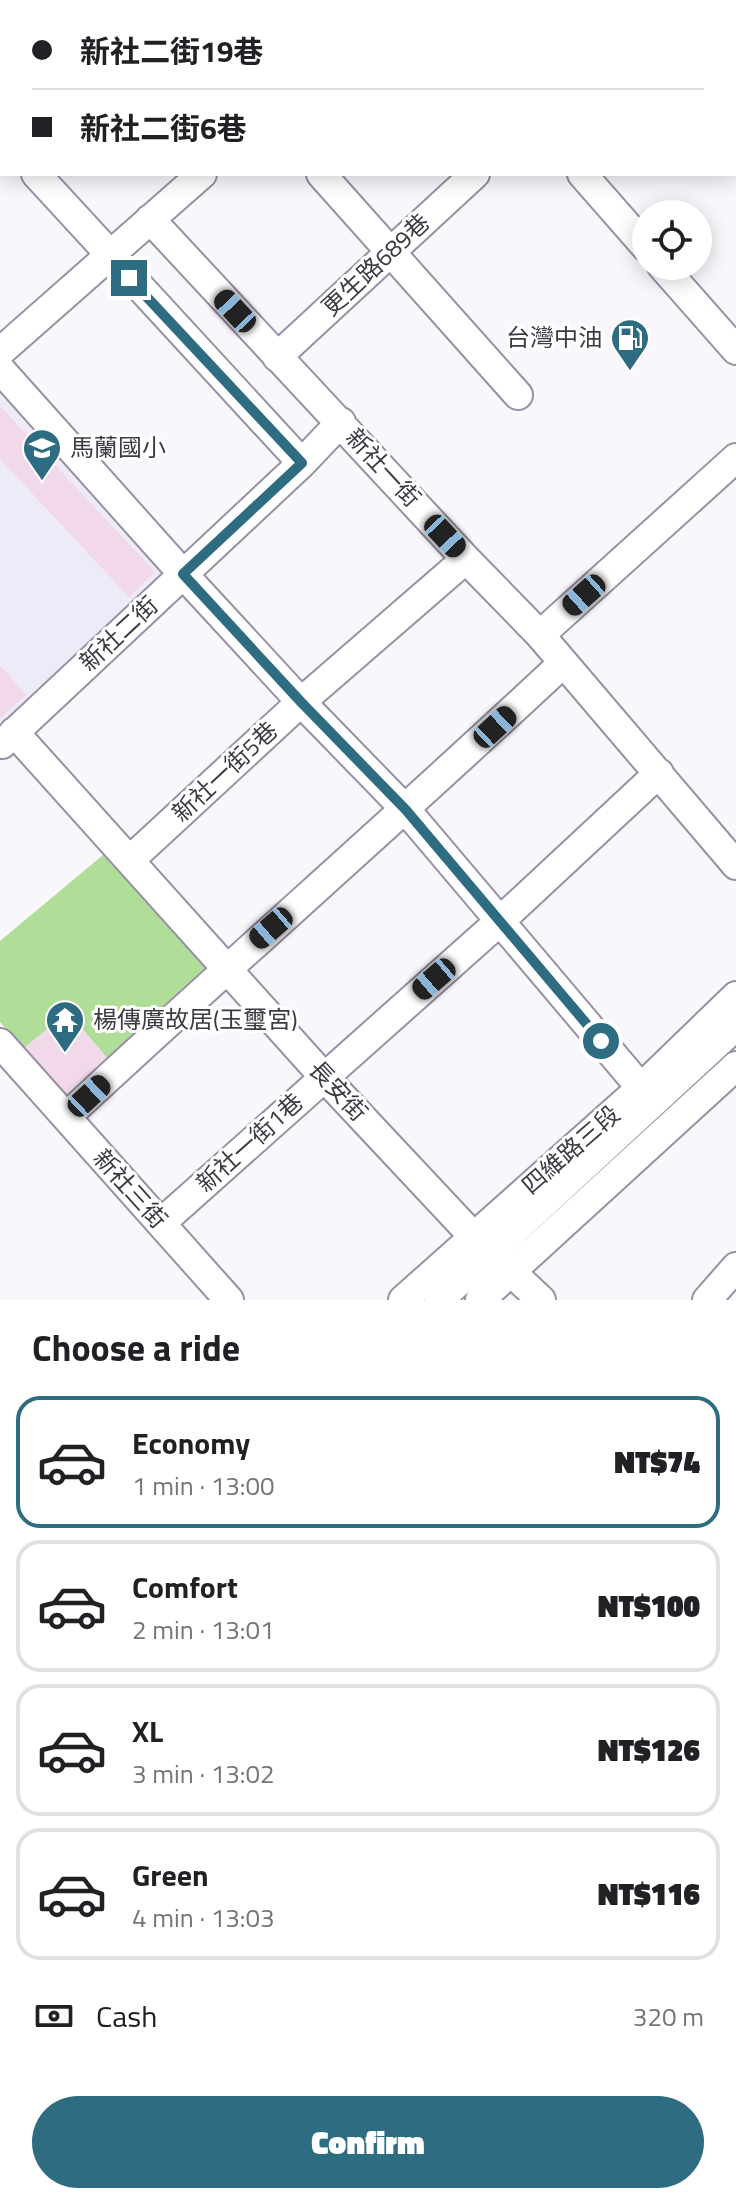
<!DOCTYPE html>
<meta charset="utf-8">
<style>
body{margin:0;font-family:"Titillium Web","Noto Sans TC",sans-serif;background:#f2f2f2;color:#202124;height:100vh;display:flex;flex-direction:column;font-size:30px;white-space:nowrap}
*{box-sizing:border-box;margin:0}
p{font-size:26px;color:#757577}
.icon{flex:none;width:44px;height:44px;fill:none;stroke:currentColor;stroke-width:2;stroke-linecap:round;stroke-linejoin:round}
.map{position:relative;height:1300px;overflow:hidden}
.sheet{display:flex;flex-direction:column;background:#fff;flex:1}
.sheet>*{flex:none}
.hud{position:absolute;left:0px;top:0px;width:736px;height:176px;box-shadow:0 4px 20px #0003;display:grid;align-content:center;height:176px;padding:0 32px;background:#fff}
.buttons{position:absolute;left:632px;top:200px;display:grid;gap:16px}
.buttons a{display:grid;place-items:center;width:80px;height:80px;border-radius:50%;background:#fff;box-shadow:0 4px 20px #0003;font-size:40px}
.end{position:absolute;width:36px;height:36px;margin:-18px;border:10px solid #2e6c82;background:#fff;box-shadow:0 0 0 4px #fff}
.from{border-radius:50%}
.car{position:absolute;width:24px;height:48px;margin:-24px -12px;border-radius:10px;box-shadow:0 0 6px 2px #0007;background:linear-gradient(#222 24%,#8ab4d8 0 40%,#222 0 76%,#8ab4d8 0 86%,#222 0)}
.hud b{display:flex;align-items:center;gap:28px;height:76px;font-size:30px}
.hud b+b{border-top:2px solid #e0e0e0}
.hud i{width:20px;height:20px;background:#202124}
ul{padding:0;list-style:none}
li{display:flex;align-items:center;gap:24px;height:132px;margin:0 16px 12px;padding:0 16px;border:4px solid #e0e0e0;border-radius:24px}
li div{flex:1}
li b{display:block;font-size:30px}
li em{font-style:normal;font-weight:800}
li.current{border-color:#2e6c82}
li>.icon{width:72px;height:72px;stroke-width:1.5}
h2{padding:0 32px;font-size:36px;line-height:96px}
.pay{display:flex;align-items:center;gap:20px;height:88px;padding:0 32px;font-size:30px}
.pay p{margin-inline-start:auto}
.primary-button{display:flex;gap:16px;margin-top:auto;padding:16px 32px}
.primary-button a{flex:1;height:92px;border-radius:48px;background:#2e6c82;color:#fff;font-size:32px;font-weight:800;line-height:92px;text-align:center}
.map>svg:first-child{display:block}
.built{fill:#eeebf8}
.green{fill:#b0dd97}
.building{fill:#f1d9e9}
.lines{fill:none;stroke-linecap:round;stroke-linejoin:round}
.minor-casing{stroke:#9790a7;stroke-width:32}
.minor{stroke:#fff;stroke-width:28}
.route{stroke:#2e6c82;stroke-width:10}
.labels{text-anchor:middle;stroke-width:6;stroke-linejoin:round;paint-order:stroke}
.street-label{font-size:24px;fill:#3d3a43;stroke:#fff}
.poi-label{font-size:24px;fill:#3d3a43;stroke:#fff;text-anchor:start}
</style>
<div class="map">
<svg width="736" height="1300" viewBox="0 0 736 1300">
<rect width="100%" height="100%" fill="#f9f7fc"/>
<path class="built" d="M0,392L167,572L0,725Z"/>
<path class="green" d="M109,850L212,971L107,1058L68,1012L23,1049L0,1022V941Z"/>
<path class="building" d="M0,406L155,572L129,597L0,459Z
M0,665L26,695L0,718Z
M68,1012L107,1058L63,1096L23,1049Z"/>
<g class="lines">
<defs>
<path id="minor" d="M164,0L166,2
M426,0L428,2
M344,2L346,0
M0,134L2,136
M36,174L302,463
M321,174L518,395
M582,174L646,247
M150,219L466,559L540,635L736,865
M662,266L736,350
M0,352L202,174
M277,357L475,174
M0,369L183,574L301,702L406,810L641,1088
M540,635L736,458
M14,732L324,1077L473,1236L541,1300
M2,744L302,463L341,422
M130,860L301,702L466,559
M0,1043L229,1300
M66,1117C230,964 399,817 562,664
M161,1223L500,921L659,773
M403,1300L641,1088L736,996
M439,1300L736,1026
M480,1300L736,1066
M707,1300L736,1267"/>
</defs>
<use href="#minor" class="minor-casing"/>
<use href="#minor" class="minor"/>
</g>
<g class="lines">
<path class="route" d="M129,278L302,463L183,574L301,702L406,810L601,1041"/>
</g>
<defs>
<symbol id="fuel-pin" viewBox="-11 -11 22 30"><path d="M0 17L-7.5 6A9.5 9.5 0 1 1 7.5 6Z" fill="#2e6c82" stroke="#fff"/><path d="M-5.5-6h7V0h2V4h1.3V-2.5L3-4.5l.8-.8L6-3V5H2.5V1h-1V6h-7ZM-4.2-4.7v3.2H.2V-4.7Z" fill="#fff"/></symbol>
<symbol id="school-pin" viewBox="-11 -11 22 30"><path d="M0 17L-7.5 6A9.5 9.5 0 1 1 7.5 6Z" fill="#2e6c82" stroke="#fff"/><path d="M0-5L7-2L0 1L-7-2ZM-4 1L0 2.5L4 1V4Q0 6-4 4Z" fill="#fff"/></symbol>
<symbol id="temple-pin" viewBox="-11 -11 22 30"><path d="M0 17L-7.5 6A9.5 9.5 0 1 1 7.5 6Z" fill="#2e6c82" stroke="#fff"/><path d="M0-6L5-2H3V0L6.5 2.5H4V6H1.5V3h-3V6H-4V2.5H-6.5L-3 0V-2H-5Z" fill="#fff"/></symbol>
</defs>
<g fill-rule="evenodd">
<use href="#fuel-pin" x="608" y="316" width="44" height="60"/>
<use href="#school-pin" x="20" y="426" width="44" height="60"/>
<use href="#temple-pin" x="43" y="998" width="44" height="60"/>
</g>
<g class="labels">
<g class="street-label">
<text transform="translate(376 265) rotate(-43)" y="8">更生路689巷</text>
<text transform="translate(383 468) rotate(47)" y="8">新社一街</text>
<text transform="translate(119 634) rotate(-43)" y="8">新社二街</text>
<text transform="translate(225 772) rotate(-43)" y="8">新社一街5巷</text>
<text transform="translate(338 1091) rotate(47)" y="8">長安街</text>
<text transform="translate(250 1143) rotate(-42)" y="8">新社一街1巷</text>
<text transform="translate(571 1150) rotate(-41)" y="8">四維路三段</text>
<text transform="translate(130 1189) rotate(48)" y="8">新社三街</text>
</g>
<g class="poi-label">
<text x="602" y="346" text-anchor="end">台灣中油</text>
<text x="70" y="456">馬蘭國小</text>
<text x="93" y="1028">楊傳廣故居(玉璽宮)</text>
</g>
</g>
</svg>
<div class="buttons">
<a><svg class="icon" aria-label="locate" viewBox="0 0 24 24"><circle cx="12" cy="12" r="6"/><path d="M12 2v4M12 18v4M2 12h4M18 12h4"/></svg></a>
</div>
<i class="end from" style="left:601px;top:1041px"></i>
<i class="end" style="left:129px;top:278px"></i>
<i class="car" style="left:235px;top:311px;rotate:317deg"></i>
<i class="car" style="left:445px;top:536px;rotate:137deg"></i>
<i class="car" style="left:584px;top:595px;rotate:228deg"></i>
<i class="car" style="left:495px;top:727px;rotate:47deg"></i>
<i class="car" style="left:271px;top:928px;rotate:229deg"></i>
<i class="car" style="left:434px;top:979px;rotate:229deg"></i>
<i class="car" style="left:89px;top:1096px;rotate:47deg"></i>
<div class="hud">
<b><i class="from"></i>新社二街19巷</b>
<b><i></i>新社二街6巷</b>
</div>
</div>
<section class="sheet">
<h2>Choose a ride</h2>
<ul>
<li class="current"><svg class="icon" aria-label="car" viewBox="0 0 24 24"><path d="M5 17H2v-5l4-1 3-4h7l3 4 3 1v5h-3M9 17h6M6 11h13"/><circle cx="7" cy="17" r="2"/><circle cx="17" cy="17" r="2"/></svg><div><b>Economy</b><p>1 min · 13:00</p></div><em>NT$74</em></li>
<li><svg class="icon" aria-label="car" viewBox="0 0 24 24"><path d="M5 17H2v-5l4-1 3-4h7l3 4 3 1v5h-3M9 17h6M6 11h13"/><circle cx="7" cy="17" r="2"/><circle cx="17" cy="17" r="2"/></svg><div><b>Comfort</b><p>2 min · 13:01</p></div><em>NT$100</em></li>
<li><svg class="icon" aria-label="car" viewBox="0 0 24 24"><path d="M5 17H2v-5l4-1 3-4h7l3 4 3 1v5h-3M9 17h6M6 11h13"/><circle cx="7" cy="17" r="2"/><circle cx="17" cy="17" r="2"/></svg><div><b>XL</b><p>3 min · 13:02</p></div><em>NT$126</em></li>
<li><svg class="icon" aria-label="car" viewBox="0 0 24 24"><path d="M5 17H2v-5l4-1 3-4h7l3 4 3 1v5h-3M9 17h6M6 11h13"/><circle cx="7" cy="17" r="2"/><circle cx="17" cy="17" r="2"/></svg><div><b>Green</b><p>4 min · 13:03</p></div><em>NT$116</em></li>
</ul>
<div class="pay"><svg class="icon" aria-label="cash" viewBox="0 0 24 24"><path d="M3 7h18v10H3z"/><circle cx="12" cy="12" r="2"/></svg>Cash<p>320 m</p></div>
<div class="primary-button"><a>Confirm</a></div>
</section>
